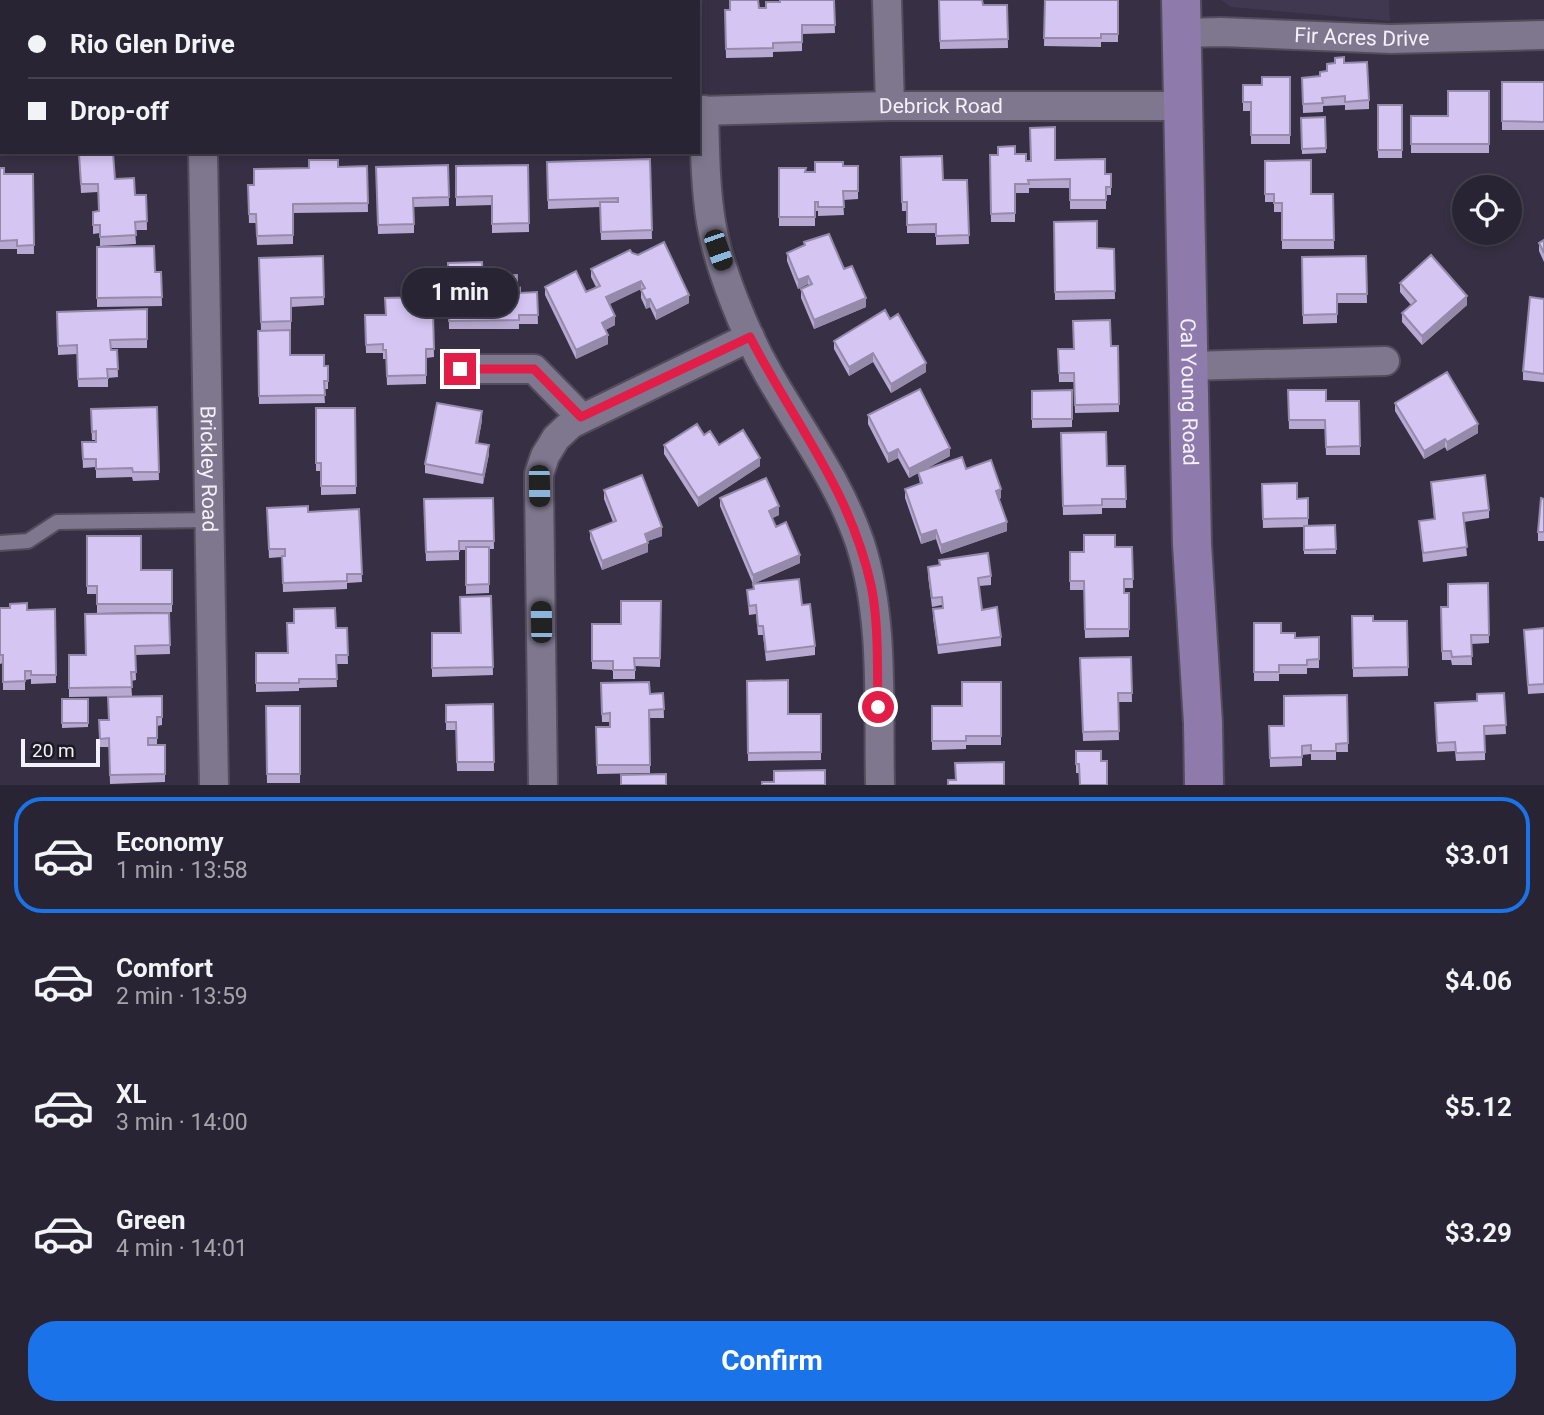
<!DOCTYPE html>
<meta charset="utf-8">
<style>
body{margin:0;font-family:Roboto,sans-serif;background:#312c3b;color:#f1f3f6;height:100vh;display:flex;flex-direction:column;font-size:26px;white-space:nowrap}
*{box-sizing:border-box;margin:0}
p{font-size:23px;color:#a5a4ac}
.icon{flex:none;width:38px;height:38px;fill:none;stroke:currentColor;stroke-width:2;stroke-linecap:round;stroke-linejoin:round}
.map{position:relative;height:785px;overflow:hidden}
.sheet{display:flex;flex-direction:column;background:#292433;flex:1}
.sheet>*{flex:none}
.banner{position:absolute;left:0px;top:0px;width:700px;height:154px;box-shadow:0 4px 10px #0003,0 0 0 2px #45414e;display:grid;align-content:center;height:154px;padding:0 28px;background:#292433}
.buttons{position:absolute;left:1452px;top:175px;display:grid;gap:14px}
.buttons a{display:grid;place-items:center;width:70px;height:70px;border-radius:50%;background:#292433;box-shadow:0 4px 10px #0003,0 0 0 2px #45414e;font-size:35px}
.scale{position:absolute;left:21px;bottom:18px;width:79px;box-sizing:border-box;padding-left:7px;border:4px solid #f5f0fd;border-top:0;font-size:19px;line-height:24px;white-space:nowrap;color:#f5f0fd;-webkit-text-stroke:5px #1d1a23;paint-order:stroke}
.end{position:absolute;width:32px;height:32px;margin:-16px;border:9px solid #e11d48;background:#fff;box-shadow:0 0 0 4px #fff}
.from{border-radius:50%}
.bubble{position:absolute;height:49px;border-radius:24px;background:#292433;box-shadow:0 4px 10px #0003,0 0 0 2px #45414e;font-size:23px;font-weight:700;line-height:49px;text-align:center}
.car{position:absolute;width:21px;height:42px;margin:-21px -10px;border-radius:9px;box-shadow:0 0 5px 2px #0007;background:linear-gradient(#222 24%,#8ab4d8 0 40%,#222 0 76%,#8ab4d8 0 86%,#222 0)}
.banner b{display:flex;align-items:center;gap:24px;height:66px;font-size:26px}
.banner b+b{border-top:2px solid #45414e}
.banner i{width:18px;height:18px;background:#f1f3f6}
ul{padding:12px 0 0;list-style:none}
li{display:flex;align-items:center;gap:21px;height:116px;margin:0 14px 10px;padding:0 14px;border:4px solid transparent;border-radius:28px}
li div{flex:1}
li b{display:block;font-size:26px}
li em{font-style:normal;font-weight:700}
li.current{border-color:#1a73e8}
li>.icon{width:63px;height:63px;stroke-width:1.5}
.button{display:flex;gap:14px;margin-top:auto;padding:14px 28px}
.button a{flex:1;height:80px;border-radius:28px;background:#1a73e8;color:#fff;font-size:28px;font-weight:700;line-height:80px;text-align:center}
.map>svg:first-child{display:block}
.built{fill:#403751}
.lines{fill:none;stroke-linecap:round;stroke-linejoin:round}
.service-casing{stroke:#524c5d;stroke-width:18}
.minor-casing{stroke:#524c5d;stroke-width:32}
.secondary-casing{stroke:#524c5d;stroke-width:42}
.service{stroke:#7f778e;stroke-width:14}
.minor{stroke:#7f778e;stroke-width:28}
.secondary{stroke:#8e7bac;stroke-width:38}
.wall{fill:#b7a9d1}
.shaded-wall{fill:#958aaa}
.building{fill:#d5c5f3;stroke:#958aaa;stroke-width:2}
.route{stroke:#e11d48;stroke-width:9}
.labels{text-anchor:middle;stroke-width:7;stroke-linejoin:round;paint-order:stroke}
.street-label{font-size:21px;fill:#f5f0fd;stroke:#1d1a23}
</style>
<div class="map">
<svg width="1544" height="785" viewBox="0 0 1544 785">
<rect width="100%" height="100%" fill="#373044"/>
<path class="built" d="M1221,0H1389L1390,21L1231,7Z"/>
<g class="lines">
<defs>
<path id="service" d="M0,543L28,541L57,522L210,520"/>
<g id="minor">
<path d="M20,0V2"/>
<path d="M498,0V2"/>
<path d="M887,0L890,106"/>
<path id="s1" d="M1182,33L1221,32L1391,39L1544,35"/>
<path d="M704,110C705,148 705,185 711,222C719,269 745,333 769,375C801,431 839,481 860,543C885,620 878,705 880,785"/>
<path id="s2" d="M698,111L890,106H1184"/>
<path d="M0,125H2"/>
<path id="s3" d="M203,152L214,785"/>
<path d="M1188,366L1385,361"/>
<path d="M460,369H534L581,417"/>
<path d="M543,785L539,486V474L545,456L556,438L571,424L750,337"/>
</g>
<g id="secondary">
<path id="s4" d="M1181,0L1192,544L1203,723L1204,785"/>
</g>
</defs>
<use href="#service" class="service-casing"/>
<use href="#minor" class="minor-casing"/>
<use href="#secondary" class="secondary-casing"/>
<use href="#service" class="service"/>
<use href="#minor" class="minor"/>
<use href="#secondary" class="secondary"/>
</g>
<path class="wall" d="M834,0L835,33L802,34V51L773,52V57L726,58L725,10L766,8Z
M939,0L983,5H1007L1008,48L940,49Z
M1045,0H1118V42H1101V47L1044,46Z
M1344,63L1369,100V109L1345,110V105L1323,106V112L1303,113L1302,78L1320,76Z
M1290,77V144H1251V111H1243V85H1262Z
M1502,82H1544V130H1502Z
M1489,91V153H1411V116H1448Z
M1378,105H1402V158H1378Z
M1325,117L1326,153L1302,154L1301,118Z
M79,154L135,195H146L147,230H135L136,244L100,246V233L93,234V212L98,211V192L81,193Z
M1015,154L1026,161L1055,160L1105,174H1111V195H1106V209H1070V188H1029V193H1015V222H991L990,155Z
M901,157L943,180H967L969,244L936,245V233H907V211H902Z
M650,159L652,239L601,240L600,207L548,209L547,162Z
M1265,161L1311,194H1333L1334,249H1282V212H1274V202H1265Z
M448,165L449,206L414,207V233L378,234L376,167Z
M528,165L529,232L492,233V205L456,206V166Z
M367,166L368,212L293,213V244L257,245L256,223H249L248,185H254L338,167Z
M843,166H858V199L843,200L844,215L818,216V211H815V226H779V168L815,172Z
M0,168L4,174H33L34,254H17V249H0Z
M1054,222L1097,248L1114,249L1115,299L1055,300Z
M1544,240V262L1539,251V243Z
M804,242L844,269L866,307L814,329L801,298V289L809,286L808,284L798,289L787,261V253L804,245Z
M97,247L155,272H161L162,306L97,307Z
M632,253L689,303L656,320L650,307L646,309L641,298V289L609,304L615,325L605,330L608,344L576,359L545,295V287L586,292L596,287L591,277V269Z
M323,256L324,305L291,307V330H270L290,355L324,366L328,381V389H324L325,403L259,404L258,331H261L259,258Z
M1366,256L1367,303H1337V323L1303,324L1302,257Z
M448,263L517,289L520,293L537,292L538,324H519V329H449Z
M1400,283L1467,305L1422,345L1402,322V313L1411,305L1400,292Z
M1544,299V382L1523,380V371Z
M147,309V348H111V350H117L118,377L108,378V387H78L77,354L58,355L57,312Z
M433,314L434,357L426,358V384L387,385L386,359H383V353H366L365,315Z
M890,319L926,372L891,393L873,362L849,376L834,349V341Z
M1118,346L1119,412L1075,413L1074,382H1059L1058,349Z
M1072,390V427L1032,428V391Z
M1288,390L1326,401H1359L1360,455H1326L1325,429H1289Z
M1395,403L1478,433L1447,451L1445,447L1424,459L1395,411Z
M157,407L159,480L133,481L132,477L96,478V467L83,468L82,442H96V440H92L91,409Z
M316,408H355L356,494L321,495V471H316Z
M868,415L950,456L922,471L966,469L1001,498L999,499L1007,531L941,554L936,539L921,544L905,498V489L920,484L918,473L909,478L898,458L888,463L868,424Z
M482,420L478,443L489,454L483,484L425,473V464Z
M1061,433L1107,466H1125L1126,508H1102V514L1063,515Z
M704,435L719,445L760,466L698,507L664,454V445Z
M1431,482L1489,510V518L1464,522L1467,556L1423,562L1419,521L1434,519Z
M1262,484L1297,499L1308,498V526L1335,525L1336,554H1304V527L1263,528Z
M604,490L662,536L648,541V552L602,570L590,539V531L613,522L604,499Z
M493,498L494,549H489V593L466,594V550H459V560L426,561L424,499Z
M720,498L779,515L772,518L776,527L800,563L753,584L720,506Z
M1544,499V541H1538V532Z
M267,508L308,512L359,509L362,582L347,583V589L283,592L282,557L269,558Z
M87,536L141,570H172V612L97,613V594H87Z
M1115,547H1132L1133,588H1124V593H1129V637L1085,638L1084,590H1070V552H1084Z
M939,560L991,576V585L979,586L982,610L1001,637V646L938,654L933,618V609L942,608V605L932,607L928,576V567L939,565Z
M1488,583L1489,643L1471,644L1472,665H1452L1451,660H1442L1441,607H1448Z
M747,590L802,605L815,646V655L766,661L763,635H758L756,614L749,615Z
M491,596L493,675L432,677V633H460Z
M661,601L660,667L635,666V679H613V670L592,669V624H621Z
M0,608L27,610L55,609L56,683L31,684V679L25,680V690H3V663L0,664Z
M169,613L170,654L135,655L136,680L131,681L132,696L69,697V655H86Z
M1352,616L1373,621H1407L1408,676L1353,677Z
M1254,623L1295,638L1319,637V668H1307V674H1279V681H1254Z
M336,628H347L348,664H336L337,687L299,688V691L256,692V653H287Z
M1544,628V693L1528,694L1524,630Z
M1131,657L1132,702H1118L1119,740L1083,741L1080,658Z
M747,681L788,714H821V760L748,761Z
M1001,682V745H966V749L932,750V706H962Z
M601,683L650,694L663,693L664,718H650V773L597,774L596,727H610V722H602Z
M1504,693L1506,734L1485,735V760L1456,761L1455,751L1437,752L1435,712L1477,701Z
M1347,695L1348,752H1336V760H1311V754L1302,755V766L1270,767L1269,726H1284Z
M162,696V725L157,726V745H165V782L110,784L109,747H100L99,729L109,720Z
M62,699H88V727L62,728Z
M493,704L494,771H457L456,730H446V705Z
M266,706H300V783H267Z
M1076,751H1101L1079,773H1076Z"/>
<path class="shaded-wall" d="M808,276V284L798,289V280Z
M641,281V289L606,306V297Z
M689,295V303L656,320V311Z
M1467,296V305L1422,345V336Z
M866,298V307L814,329V320Z
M650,299V307L646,309V300Z
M615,316V325L602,332V323Z
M608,335V344L576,359V350Z
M873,353V362L849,376V367Z
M926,363V372L891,393V384Z
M482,411V420L476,452V443Z
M1478,424V433L1447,451V442Z
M1445,439V447L1424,459V451Z
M489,445V454L483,484V475Z
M950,448V456L909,478V469Z
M898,449V458L888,463V454Z
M760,458V466L698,507V498Z
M1001,489V498L996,500V491Z
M779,506V515L769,520V511Z
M1007,522V531L941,554V545Z
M662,527V536L645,542V534Z
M936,530V539L921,544V535Z
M648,543V552L602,570V561Z
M800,555V563L753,584V575Z"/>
<path class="building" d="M86,0H144V2H86Z
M232,0H298V2H232Z
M373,0H413V2H373Z
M570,0H646V2H570Z
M730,0H758L759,8H766V2H780V0H834L835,25H802V42L773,43V48L726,49L725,10H730Z
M939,0H982L983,5H1007L1008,39L940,41Z
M1045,0H1118V34H1101V38H1044Z
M1344,57V63L1367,62L1369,100L1345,102V96L1322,98L1323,103L1303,104L1302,78L1320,76V72L1327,71V64L1335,63V58Z
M1262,77H1290V135H1251V102H1243V85H1262Z
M1502,82H1544V122L1502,121Z
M1448,91H1489V144H1411V116H1448Z
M1378,105H1402V150H1378Z
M1325,117L1326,148L1302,149L1301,118Z
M1055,127V160L1105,159V174H1111V187H1106V200H1070V179L1028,180L1029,184H1015V213L991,214L990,155H998V147L1015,146V154H1026V161H1031L1030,128Z
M113,153L115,179L134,178L135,195H146L147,221L135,222L136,235L100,237V225H93V212L99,211L98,184H81L79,154Z
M942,156L943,180H967L969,235L936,236V224L907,225V202H902L901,157Z
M650,159L652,230L601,232L600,202H618V198L548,200L547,162Z
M309,160H338V167L367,166L368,203L293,204V235L257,236L256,214H249L248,185H254V169L309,168Z
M1311,160V194H1333L1334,240H1282V203H1274V194H1265V161Z
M815,162H843V166H858V191H843L844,207H818V202H815V217H779V168H806L805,172H815Z
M448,165L449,197L413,198L414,224L378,225L376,167Z
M528,165L529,223L492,224V196L456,197V166Z
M0,168H4V174H33L34,245L17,246V240L0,241Z
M1097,221V248L1114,249L1115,291L1055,292L1054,222Z
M829,234L844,269L852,266L866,298L814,320L801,289L812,284L808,276L798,280L787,253L805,245L804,242Z
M1544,240V253L1539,243Z
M664,242L689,295L656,311L650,299L646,300L641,290L645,288L641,281L606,297L615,316L602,323L608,335L576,350L545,287L576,271L586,292L600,286L591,269L630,250L632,253L638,255Z
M154,246L155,272H161L162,297L97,298V247Z
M1431,255L1467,296L1422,336L1402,313L1416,301L1400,283Z
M323,256L324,297L291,298V321L261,322L259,258Z
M1366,256L1367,294H1337V314L1303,315L1302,257Z
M482,262L483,276L517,275V289L520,288V293L537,292L538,315H519V320L449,321L448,263Z
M427,297L428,314H433L434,349H426V375L387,376L386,350H383V344L366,345L365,315H386L385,298Z
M1530,297L1544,299V374L1523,371Z
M147,309V339L110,340L111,350H117L118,369H107L108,378L78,379L77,345L58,346L57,312Z
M885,310L890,319L898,314L926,363L891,384L873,353L849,367L834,341Z
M1110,320L1111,346H1118L1119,404L1075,405L1074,373H1059L1058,349H1074L1073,321Z
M290,330V355H324V366H328V381H324L325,395L259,396L258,331Z
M1447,372L1478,424L1447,442L1445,439L1424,451L1395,403Z
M920,389L950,448L909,469L898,449L888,454L868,415Z
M1072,390V419H1032V391Z
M1288,390H1326V401H1359L1360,446L1326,447L1325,420H1289Z
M437,403L482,411L476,443L489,445L483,475L425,464Z
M157,407L159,472H133L132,468L96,469V459H83L82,442H96V431L92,432L91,409Z
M316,408H355L356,486H321V463H316Z
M697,424L704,435L710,431L719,445L743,430L760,458L698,498L664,445Z
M1106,432L1107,466H1125L1126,499H1102V505L1063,506L1061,433Z
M962,457L966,469L991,460L1001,489L996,491L1007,522L941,545L936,530L921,535L905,489L922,483L918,472Z
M642,475L662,527L645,534L648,543L602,561L590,531L616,521L604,490Z
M1485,475L1489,510L1463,513L1467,547L1423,553L1419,521L1435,519L1431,482Z
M766,478L779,506L769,511L776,527L786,522L800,555L753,575L720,498Z
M1297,483V499L1308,498V518L1263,519L1262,484Z
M493,498L494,541H459V551L426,552L424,499Z
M1541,498L1544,499V532H1538Z
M308,506V512L359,509L362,574H347V581L283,583L282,556H285V549H269L267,508Z
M1335,525L1336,549L1304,550V526Z
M1084,535H1115V547H1132L1133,579H1124V593H1129V629H1085L1084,581H1070V552H1084Z
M87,536H141V570H172V604H97V586H87Z
M466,547H489V584L466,585Z
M988,553L991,576L978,578L982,610L997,607L1001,637L938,645L933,609L943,608L942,597L932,598L928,567L940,565L939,560Z
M799,579L802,605L810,604L815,646L766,652L763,626H758L756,605L749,606L747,590L754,589L753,584Z
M1488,583L1489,635H1471L1472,656L1452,657L1451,651H1442L1441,607H1448V584Z
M491,596L493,667L432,668V633H461L460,597Z
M621,601H661L660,658H634L635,670H613V661H592V624H621Z
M27,603V610L55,609L56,675H31V671H25V681L3,682V655H0V608H10V604Z
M335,608L336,628H347L348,655H336L337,679H299V683H256V653H288L287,623H294V609Z
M169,613L170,645L135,646L136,672H131L132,687L69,688V655H86L85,614Z
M1352,616H1373V621H1407L1408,667L1353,668Z
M1254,623H1281V633H1295V638L1319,637V659L1307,660V665H1279V672H1254Z
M1544,628V684L1528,685L1524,630Z
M1131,657L1132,693H1118L1119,731L1083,732L1080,658Z
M788,680V714H821V752L748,753L747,681Z
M649,682L650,694L663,693L664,709L649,710L650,765H597L596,727H610V713L602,714L601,683Z
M962,682H1001V736H966V741H932V706H962Z
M1504,693L1506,725L1484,726L1485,752L1456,753L1455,742L1437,743L1435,703L1477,701V694Z
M1347,695L1348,743L1336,744V751H1311V745L1302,746V757L1270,758L1269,726H1284V696Z
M162,696V717H157V738H148V745H165V774L110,775L109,738L100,739L99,720H109L108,697Z
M62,699H88V723H62Z
M493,704L494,762H457L456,722H446V705Z
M266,706H300V774H267Z
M1076,751H1101V761H1107V785H1080L1079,764H1076Z
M1004,762V785H948V780H956L955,763Z
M825,770V785H762V782H774V771Z
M666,774V785H621V775Z"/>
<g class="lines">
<path class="route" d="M460,369H534L581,417L750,337C794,423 849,487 871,585C879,624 877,666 878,707"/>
</g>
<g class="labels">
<g class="street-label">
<text dy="7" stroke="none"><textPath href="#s1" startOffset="180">Fir Acres Drive</textPath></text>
<text dy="7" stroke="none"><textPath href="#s2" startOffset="243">Debrick Road</textPath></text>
<text dy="7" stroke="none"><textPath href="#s4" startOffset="392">Cal Young Road</textPath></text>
<text dy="7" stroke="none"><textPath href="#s3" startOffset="317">Brickley Road</textPath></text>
</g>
</g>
</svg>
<div class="buttons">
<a><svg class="icon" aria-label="locate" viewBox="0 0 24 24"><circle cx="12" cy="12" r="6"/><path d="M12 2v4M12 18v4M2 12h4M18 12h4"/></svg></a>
</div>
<div class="scale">20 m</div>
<i class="end from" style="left:878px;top:707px"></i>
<i class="end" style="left:460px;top:369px"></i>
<div class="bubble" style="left:402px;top:268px;width:116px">1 min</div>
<i class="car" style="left:718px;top:250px;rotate:161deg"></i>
<i class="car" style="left:539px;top:486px;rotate:179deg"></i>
<i class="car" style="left:541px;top:622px;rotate:359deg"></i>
<div class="banner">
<b><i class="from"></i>Rio Glen Drive</b>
<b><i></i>Drop-off</b>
</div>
</div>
<section class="sheet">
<ul>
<li class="current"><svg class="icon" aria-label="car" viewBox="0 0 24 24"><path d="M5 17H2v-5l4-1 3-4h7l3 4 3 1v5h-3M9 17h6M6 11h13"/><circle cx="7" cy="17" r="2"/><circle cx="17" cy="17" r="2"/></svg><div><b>Economy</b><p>1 min · 13:58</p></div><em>$3.01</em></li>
<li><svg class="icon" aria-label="car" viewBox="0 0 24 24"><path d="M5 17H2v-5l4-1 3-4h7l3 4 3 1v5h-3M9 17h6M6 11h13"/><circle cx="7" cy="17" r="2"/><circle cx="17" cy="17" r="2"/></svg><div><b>Comfort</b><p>2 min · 13:59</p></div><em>$4.06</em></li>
<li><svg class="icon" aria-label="car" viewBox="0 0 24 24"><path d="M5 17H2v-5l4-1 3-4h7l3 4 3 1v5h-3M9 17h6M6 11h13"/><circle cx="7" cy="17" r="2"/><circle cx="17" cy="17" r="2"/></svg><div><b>XL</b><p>3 min · 14:00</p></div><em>$5.12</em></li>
<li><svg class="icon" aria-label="car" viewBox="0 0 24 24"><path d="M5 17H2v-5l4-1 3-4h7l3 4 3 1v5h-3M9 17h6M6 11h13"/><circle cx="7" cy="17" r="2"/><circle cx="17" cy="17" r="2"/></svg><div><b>Green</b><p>4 min · 14:01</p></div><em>$3.29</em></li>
</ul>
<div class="button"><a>Confirm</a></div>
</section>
